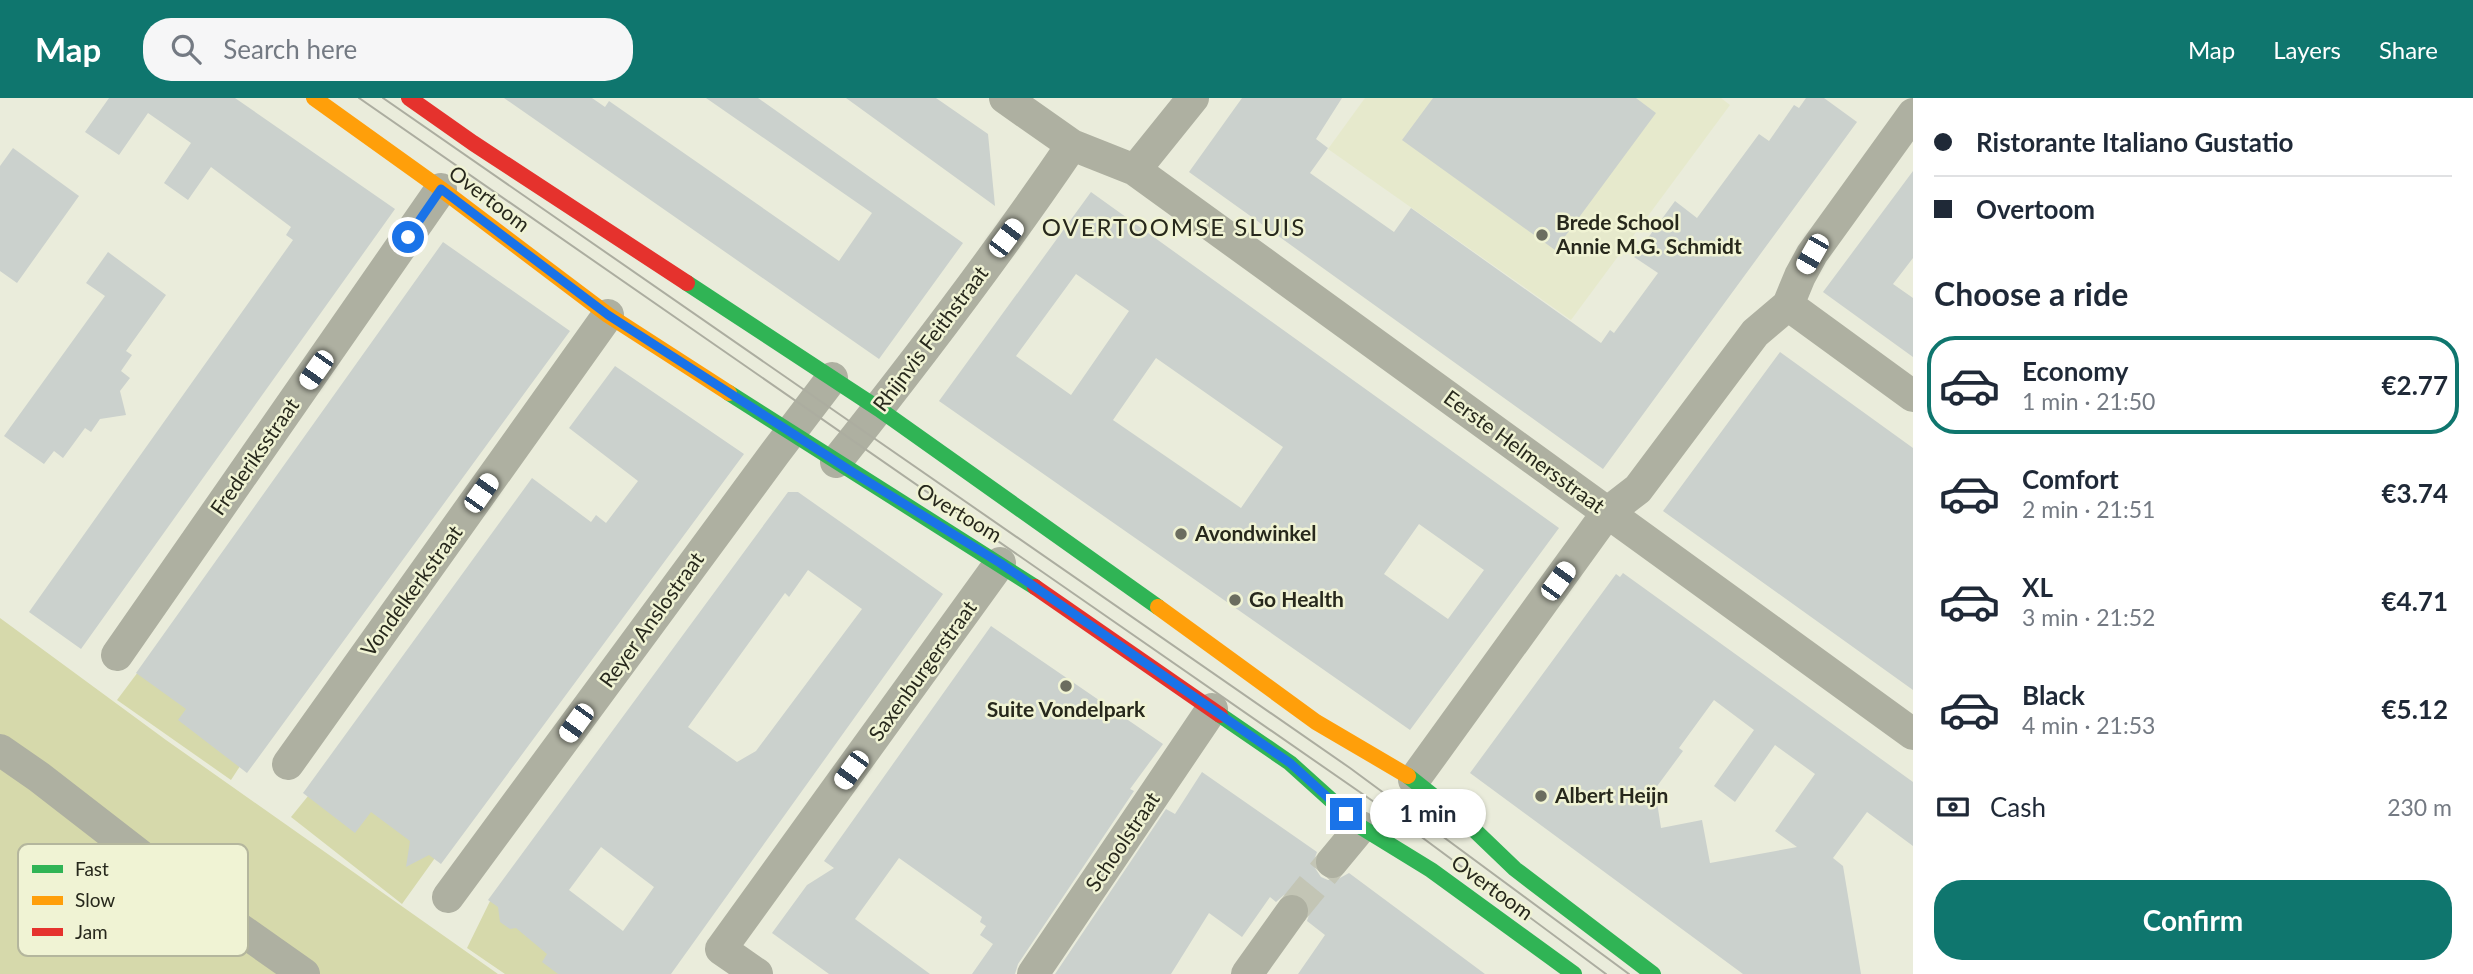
<!DOCTYPE html>
<meta charset="utf-8">
<style>
body{margin:0;font-family:Lato,sans-serif;background:#f6f6f7;color:#1f2937;height:100vh;display:flex;flex-direction:column;font-size:26px;white-space:nowrap}
*{box-sizing:border-box;margin:0}
p{font-size:23px;color:#747a83}
.icon{flex:none;width:38px;height:38px;fill:none;stroke:currentColor;stroke-width:2;stroke-linecap:round;stroke-linejoin:round}
.map{position:relative;flex:1;overflow:hidden}
.drawer{display:flex;flex-direction:column;background:#fff;width:560px}
.drawer>*{flex:none}
.guide{display:grid;align-content:center;height:154px;padding:0 21px;background:#fff}
.end{position:absolute;width:32px;height:32px;margin:-16px;border:9px solid #1a73e8;background:#fff;box-shadow:0 0 0 4px #fff}
.from{border-radius:50%}
.bubble{position:absolute;height:49px;border-radius:24px;background:#fff;box-shadow:0 2px 5px #0004;font-size:23px;font-weight:700;line-height:49px;text-align:center}
.car{position:absolute;width:21px;height:42px;margin:-21px -10px;border-radius:9px;box-shadow:0 0 5px 2px #0007;background:linear-gradient(#fff 24%,#345 0 40%,#fff 0 76%,#345 0 86%,#fff 0)}
.guide b{display:flex;align-items:center;gap:24px;height:66px;font-size:26px}
.guide b+b{border-top:2px solid #e0e1e3}
.guide i{width:18px;height:18px;background:#1f2937}
ul{padding:0;list-style:none}
li{display:flex;align-items:center;gap:21px;height:98px;margin:0 14px 10px;padding:0 7px;border:4px solid transparent;border-radius:28px}
li div{flex:1}
li b{display:block;font-size:26px}
li em{font-style:normal;font-weight:700}
li.selected{border-color:#0f766e}
li>.icon{width:63px;height:63px;stroke-width:1.5}
h2{padding:0 21px;font-size:32px;line-height:84px}
.pay{display:flex;align-items:center;gap:18px;height:77px;padding:0 21px;font-size:26px}
.pay p{margin-inline-start:auto}
.button{display:flex;gap:14px;margin-top:auto;padding:14px 21px}
.button a{flex:1;height:80px;border-radius:28px;background:#0f766e;color:#fff;font-size:28px;font-weight:700;line-height:80px;text-align:center}
header{display:flex;align-items:center;gap:42px;box-sizing:border-box;height:98px;padding:0 35px;background:#0f766e;color:#fff}
header strong{font-size:33px}
nav{display:flex;gap:38px;margin-inline-start:auto;font-size:24px}
.search{width:490px;height:63px;background:#f6f6f7;display:flex;align-items:center;gap:18px;box-sizing:border-box;padding:0 24px;border-radius:28px;color:#747a83;font-size:26px}
main{display:flex;flex:1;min-height:0}
.map>svg:first-child{display:block}
.built{fill:#e6e9cc}
.green{fill:#d6d9ab}
.building{fill:#cbd1cd;fill-rule:evenodd}
.lines{fill:none;stroke-linecap:round;stroke-linejoin:round}
.street-tunnel{stroke:#c3c5b5;stroke-width:32;stroke-dasharray:32 16;stroke-linecap:butt}
.street{stroke:#aeb0a1;stroke-width:32}
.fast{stroke:#30b455;stroke-width:16}
.slow{stroke:#ff9f0a;stroke-width:16}
.jam{stroke:#e5322d;stroke-width:16}
.tram{stroke:#acada0;stroke-width:2}
.route{stroke:#1a73e8;stroke-width:9}
.poi-dot{fill:#6b6d5f;stroke:#f0f3d4;stroke-width:2.5}
.labels{text-anchor:middle;stroke-width:5;stroke-linejoin:round;paint-order:stroke}
.street-label{font-size:21px;fill:#27281c;stroke:#f0f3d4}
.poi-label{font-size:21px;font-weight:bold;fill:#27281c;stroke:#f0f3d4;text-anchor:start}
.quarter-label{font-size:24px;letter-spacing:2px;fill:#27281c;stroke:#f0f3d4}
.key{fill:#f0f3d4;stroke:#b4b69d;stroke-width:2}
.key-label{font-size:19px;fill:#27281c}
</style>
<header>
<strong>Map</strong>
<div class="search"><svg class="icon" aria-label="search" viewBox="0 0 24 24"><circle cx="10" cy="10" r="6"/><path d="M15 15l6 6"/></svg>Search here</div>
<nav><a>Map</a><a>Layers</a><a>Share</a></nav>
</header>
<main>
<div class="map">
<svg width="1913" height="876" viewBox="0 0 1913 876">
<rect width="100%" height="100%" fill="#eaecdb"/>
<path class="built" d="M1365,0H1721L1730,7L1571,222L1328,51Z"/>
<path class="green" d="M0,520L166,642L498,876H0Z
M141,570L244,662L231,682L117,602Z
M317,687L371,703L440,753L402,806L291,719Z
M494,795L578,876H505L467,850Z"/>
<path class="building" d="M109,0H235L395,111L81,551L29,514L293,142L286,137L291,129L211,69L188,102L164,85L191,45L148,15L119,57L85,34Z
M504,0H592L605,9L609,3L839,163L872,115L706,0H758L963,145L879,261Z
M846,0H936L988,36L995,108Z
M1242,0H1342L1316,41L1328,50L1310,75L1394,134L1411,110L1601,245L1610,232L1614,235L1658,175L1634,159L1675,103L1697,120L1759,36L1769,43L1794,7L1799,10L1806,0H1824L1857,24L1603,371L1189,74Z
M1433,0H1636L1656,15L1555,152L1402,42Z
M13,50L79,98L17,185L0,173V68Z
M1913,73V160L1893,186L1913,200V259L1823,194Z
M1091,94L1559,430L1410,632L939,303ZM1076,176L1129,213L1071,297L1016,258ZM1156,260L1283,349L1241,410L1113,322ZM1419,426L1484,472L1448,521L1384,476Z
M443,144L570,233L247,675L178,622L186,611L136,575Z
M108,154L166,197L126,253L132,257L121,273L130,280L120,293L126,317L100,321L91,334L85,330L63,360L54,353L44,366L4,338L105,198L86,185Z
M1780,254L1913,350V592L1663,413Z
M615,268L744,356L441,766L429,757L406,769L410,743L371,714L355,735L303,695L532,380L591,424L596,417L606,425L638,383L569,330Z
M788,394H798L943,496L671,876H558L542,864L547,856L516,830L510,831L500,824L498,809L488,802ZM808,472L862,511L756,653L737,664L688,629L785,495L789,499ZM601,749L654,789L623,833L569,792Z
M1623,475L1913,684V748L1867,714L1833,760L1843,768L1861,876H1743L1470,675L1616,476L1620,479ZM1714,602L1754,632L1714,688L1735,704L1775,647L1815,676L1775,733L1797,749L1710,765L1702,722L1661,730L1655,691L1683,653L1679,650Z
M991,528L1163,646L1130,691L1134,693L1018,866L1015,876H972L993,846L980,837L986,828L980,824L982,819L899,760L855,821L930,876H829L772,835L807,787L834,770L824,763Z
M1202,674L1317,754L1314,762L1315,770L1321,779L1328,782L1338,781L1349,775L1485,876H1298L1325,837L1307,823L1310,814L1308,805L1302,798L1293,795L1284,797L1276,804L1270,799L1242,839L1209,815L1171,876H1055L1166,711L1175,716Z"/>
<g class="lines">
<path class="street-tunnel" d="M1292,813L1332,764"/>
<path class="street" d="M1005,0L1072,47L1135,72L1913,636
M1135,72L1193,0
M1788,207L1913,298
M836,364C918,261 998,156 1072,47
M117,557L441,91
M0,652L39,679L190,796L304,876
M288,666L608,217
M1414,682L1607,415L1638,391L1755,235L1788,207L1800,178L1812,156L1913,16
M1332,764L1361,729
M448,799L775,355L832,280
M757,876L721,851L1000,465
M1033,876L1212,611
M1247,876L1292,813"/>
<path class="fast" d="M687,185L879,311L1158,509
M729,295L1035,489
M1220,617L1290,665L1361,729L1431,772L1574,876
M1408,678L1466,724L1515,771L1653,876"/>
<path class="slow" d="M314,0L441,91L608,217L729,295
M1158,509L1316,624L1408,678"/>
<path class="jam" d="M409,0L473,45L687,185
M1035,489L1220,617"/>
<path class="tram" d="M359,0L1377,706L1606,876
M383,0L1350,670L1629,876"/>
</g>
<g class="lines">
<path class="route" d="M408,139L441,91L608,217L854,375L1000,465L1212,611L1290,665L1346,716"/>
</g>
<g class="poi-dot">
<circle cx="1542" cy="137" r="7"/>
<circle cx="1181" cy="436" r="7"/>
<circle cx="1235" cy="502" r="7"/>
<circle cx="1066" cy="588" r="7"/>
<circle cx="1541" cy="698" r="7"/>
</g>
<g class="labels">
<g class="street-label">
<text transform="translate(489 101) rotate(37)" y="7">Overtoom</text>
<text transform="translate(931 241) rotate(-53)" y="7">Rhijnvis Feithstraat</text>
<text transform="translate(1524 354) rotate(36)" y="7">Eerste Helmersstraat</text>
<text transform="translate(255 359) rotate(-55)" y="7">Frederiksstraat</text>
<text transform="translate(959 415) rotate(31)" y="7">Overtoom</text>
<text transform="translate(412 493) rotate(-54)" y="7">Vondelkerkstraat</text>
<text transform="translate(652 522) rotate(-54)" y="7">Reyer Anslostraat</text>
<text transform="translate(923 573) rotate(-54)" y="7">Saxenburgerstraat</text>
<text transform="translate(1123 744) rotate(-56)" y="7">Schoolstraat</text>
<text transform="translate(1492 790) rotate(36)" y="7">Overtoom</text>
</g>
<g class="poi-label">
<text x="1556" y="132">Brede School<tspan x="1556" dy="24">Annie M.G. Schmidt</tspan></text>
<text x="1195" y="443">Avondwinkel</text>
<text x="1249" y="509">Go Health</text>
<text x="1066" y="619" text-anchor="middle">Suite Vondelpark</text>
<text x="1555" y="705">Albert Heijn</text>
</g>
<g class="quarter-label">
<text x="1174" y="138">OVERTOOMSE SLUIS</text>
</g>
</g>
<rect x="18" y="746" width="230" height="112" rx="10" class="key"/>
<rect x="32" y="767" width="31" height="8" fill="#30b455"/>
<rect x="32" y="798" width="31" height="9" fill="#ff9f0a"/>
<rect x="32" y="830" width="31" height="8" fill="#e5322d"/>
<g class="key-label">
<text x="75" y="778">Fast</text>
<text x="75" y="809">Slow</text>
<text x="75" y="841">Jam</text>
</g>
</svg>
<i class="end from" style="left:408px;top:139px"></i>
<i class="end" style="left:1346px;top:716px"></i>
<div class="bubble" style="left:1370px;top:691px;width:116px">1 min</div>
<i class="car" style="left:1006px;top:140px;rotate:37deg"></i>
<i class="car" style="left:1812px;top:156px;rotate:210deg"></i>
<i class="car" style="left:316px;top:272px;rotate:215deg"></i>
<i class="car" style="left:481px;top:395px;rotate:35deg"></i>
<i class="car" style="left:1558px;top:483px;rotate:36deg"></i>
<i class="car" style="left:576px;top:625px;rotate:216deg"></i>
<i class="car" style="left:851px;top:672px;rotate:216deg"></i>
</div>
<section class="drawer">
<div class="guide">
<b><i class="from"></i>Ristorante Italiano Gustatio</b>
<b><i></i>Overtoom</b>
</div>
<h2>Choose a ride</h2>
<ul>
<li class="selected"><svg class="icon" aria-label="car" viewBox="0 0 24 24"><path d="M5 17H2v-5l4-1 3-4h7l3 4 3 1v5h-3M9 17h6M6 11h13"/><circle cx="7" cy="17" r="2"/><circle cx="17" cy="17" r="2"/></svg><div><b>Economy</b><p>1 min · 21:50</p></div><em>€2.77</em></li>
<li><svg class="icon" aria-label="car" viewBox="0 0 24 24"><path d="M5 17H2v-5l4-1 3-4h7l3 4 3 1v5h-3M9 17h6M6 11h13"/><circle cx="7" cy="17" r="2"/><circle cx="17" cy="17" r="2"/></svg><div><b>Comfort</b><p>2 min · 21:51</p></div><em>€3.74</em></li>
<li><svg class="icon" aria-label="car" viewBox="0 0 24 24"><path d="M5 17H2v-5l4-1 3-4h7l3 4 3 1v5h-3M9 17h6M6 11h13"/><circle cx="7" cy="17" r="2"/><circle cx="17" cy="17" r="2"/></svg><div><b>XL</b><p>3 min · 21:52</p></div><em>€4.71</em></li>
<li><svg class="icon" aria-label="car" viewBox="0 0 24 24"><path d="M5 17H2v-5l4-1 3-4h7l3 4 3 1v5h-3M9 17h6M6 11h13"/><circle cx="7" cy="17" r="2"/><circle cx="17" cy="17" r="2"/></svg><div><b>Black</b><p>4 min · 21:53</p></div><em>€5.12</em></li>
</ul>
<div class="pay"><svg class="icon" aria-label="cash" viewBox="0 0 24 24"><path d="M3 7h18v10H3z"/><circle cx="12" cy="12" r="2"/></svg>Cash<p>230 m</p></div>
<div class="button"><a>Confirm</a></div>
</section>
</main>
